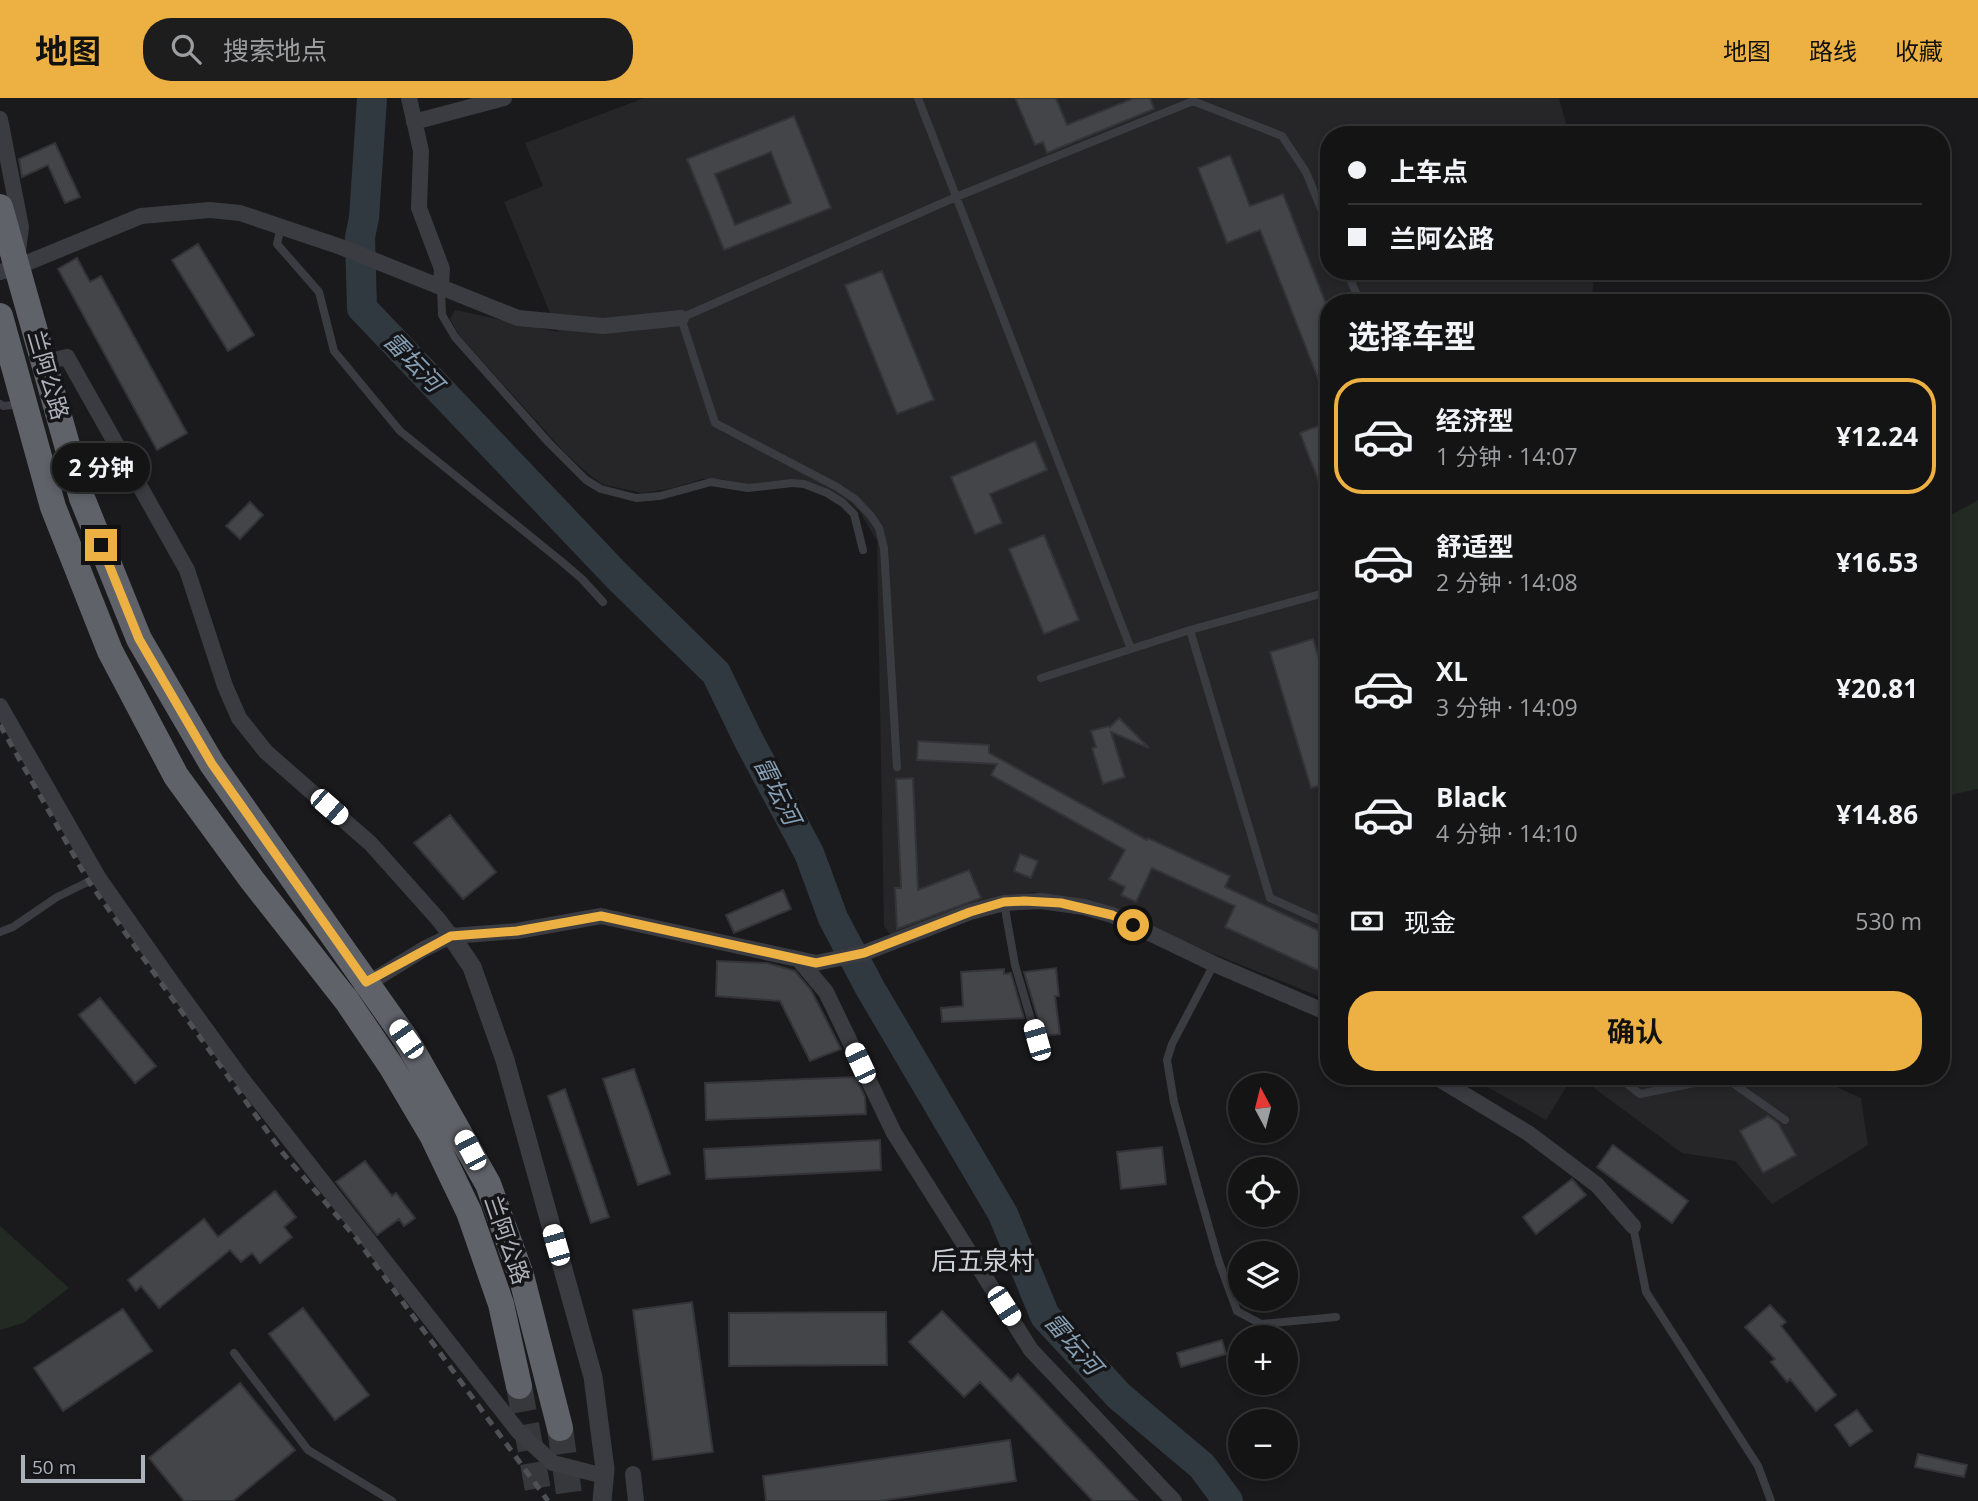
<!DOCTYPE html>
<html lang="zh">
<meta charset="utf-8">
<style>
body{margin:0;font-family:"Open Sans","Noto Sans SC",sans-serif;background:#1d1d1e;color:#f1f3f6;height:100vh;display:flex;flex-direction:column;font-size:26px;white-space:nowrap}
*{box-sizing:border-box;margin:0}
p{font-size:23px;color:#9d9ea0}
.icon{flex:none;width:38px;height:38px;fill:none;stroke:currentColor;stroke-width:2;stroke-linecap:round;stroke-linejoin:round}
.map{position:relative;flex:1;overflow:hidden}
.drawer{position:absolute;left:1320px;top:196px;width:630px;height:791px;display:flex;flex-direction:column;background:#141415;border-radius:28px;box-shadow:0 4px 10px #0003,0 0 0 2px #333334}
.drawer>*{flex:none}
.guide{position:absolute;left:1320px;top:28px;width:630px;height:154px;border-radius:28px;box-shadow:0 4px 10px #0003,0 0 0 2px #333334;display:grid;align-content:center;height:154px;padding:0 28px;background:#141415}
.needle{width:46px;rotate:353deg}
.fabs{position:absolute;left:1228px;top:975px;display:grid;gap:14px}
.fabs a{display:grid;place-items:center;width:70px;height:70px;border-radius:50%;background:#141415;box-shadow:0 4px 10px #0003,0 0 0 2px #333334;font-size:35px}
.scale{position:absolute;left:21px;bottom:18px;width:124px;box-sizing:border-box;padding-left:7px;border:4px solid #adb1bb;border-top:0;font-size:19px;line-height:24px;white-space:nowrap;color:#adb1bb;-webkit-text-stroke:5px #151517;paint-order:stroke}
.end{position:absolute;width:32px;height:32px;margin:-16px;border:9px solid #ecb142;background:#111;box-shadow:0 0 0 4px #111}
.from{border-radius:50%}
.bubble{position:absolute;height:49px;border-radius:24px;background:#141415;box-shadow:0 4px 10px #0003,0 0 0 2px #333334;font-size:23px;font-weight:700;line-height:49px;text-align:center}
.car{position:absolute;width:21px;height:42px;margin:-21px -10px;border-radius:9px;box-shadow:0 0 5px 2px #0007;background:linear-gradient(#fff 24%,#345 0 40%,#fff 0 76%,#345 0 86%,#fff 0)}
.guide b{display:flex;align-items:center;gap:24px;height:66px;font-size:26px}
.guide b+b{border-top:2px solid #333334}
.guide i{width:18px;height:18px;background:#f1f3f6}
ul{padding:0;list-style:none}
li{display:flex;align-items:center;gap:21px;height:116px;margin:0 14px 10px;padding:0 14px;border:4px solid transparent;border-radius:28px}
li div{flex:1}
li b{display:block;font-size:26px}
li em{font-style:normal;font-weight:700}
li.active{border-color:#ecb142}
li>.icon{width:63px;height:63px;stroke-width:1.5}
h2{padding:0 28px;font-size:32px;line-height:84px}
.pay{display:flex;align-items:center;gap:18px;height:77px;padding:0 28px;font-size:26px}
.pay p{margin-inline-start:auto}
.primary-button{display:flex;gap:14px;margin-top:auto;padding:14px 28px}
.primary-button a{flex:1;height:80px;border-radius:28px;background:#ecb142;color:#111;font-size:28px;font-weight:700;line-height:80px;text-align:center}
header{display:flex;align-items:center;gap:42px;box-sizing:border-box;height:98px;padding:0 35px;background:#ecb142;color:#111}
header strong{font-size:33px}
nav{display:flex;gap:38px;margin-inline-start:auto;font-size:24px}
.search{width:490px;height:63px;background:#1d1d1e;display:flex;align-items:center;gap:18px;box-sizing:border-box;padding:0 24px;border-radius:28px;color:#9d9ea0;font-size:26px}
.map>svg:first-child{display:block}
.built{fill:#262629}
.green{fill:#222a23}
.lines{fill:none;stroke-linecap:round;stroke-linejoin:round}
.river{stroke:#303940;stroke-width:30}
.building{fill:#444549;stroke:#343438;stroke-width:2;fill-rule:evenodd}
.trunk-tunnel{stroke:#37383c;stroke-width:26;stroke-dasharray:26 13;stroke-linecap:butt}
.service{stroke:#3b3c41;stroke-width:8}
.minor{stroke:#3b3c41;stroke-width:16}
.tertiary{stroke:#3b3c41;stroke-width:19}
.trunk{stroke:#5f6269;stroke-width:26}
.rail{stroke:#4e5056;stroke-width:5;stroke-dasharray:9 7;stroke-linecap:butt}
.route{stroke:#ecb142;stroke-width:9}
.labels{text-anchor:middle;stroke-width:7;stroke-linejoin:round;paint-order:stroke}
.street-label{font-size:23px;fill:#adb1bb;stroke:#151517}
.water-label{font-size:24px;font-style:italic;fill:#869fb4;stroke:#151517}
.quarter-label{font-size:26px;fill:#ced0d7;stroke:#151517}
</style>
<header>
<strong>地图</strong>
<div class="search"><svg class="icon" aria-label="search" viewBox="0 0 24 24"><circle cx="10" cy="10" r="6"/><path d="M15 15l6 6"/></svg>搜索地点</div>
<nav><a>地图</a><a>路线</a><a>收藏</a></nav>
</header>
<div class="map">
<svg width="1978" height="1403" viewBox="0 0 1978 1403">
<rect width="100%" height="100%" fill="#1a1a1c"/>
<path class="built" d="M644,0H1559L1569,37H1328V173H1595L1591,205H1328V902L1204,852L1119,814L1080,801L1032,794L984,804L893,837L889,835L884,828L877,443L860,414L849,404L821,389L748,388L721,381H703L669,391L642,395L605,387L593,380L565,355L459,237L450,221L455,212L558,234L504,104L543,88L525,45Z
M1468,978H1573L1546,1022Z
M1578,978H1812L1861,1000L1868,1047L1772,1106L1735,1063L1682,1055Z"/>
<path class="green" d="M1978,402V691L1941,699V423Z
M0,1128L69,1190L23,1225L0,1232Z"/>
<g class="lines">
<path class="river" d="M372,0L364,120L360,139L362,210L617,478L716,575L749,643L809,755L833,820L870,890L1003,1116L1045,1218L1119,1298L1202,1368L1228,1403"/>
</g>
<path class="building" d="M1015,0H1056L1067,27L1134,0H1150L1154,11L1047,55L1043,44L1035,47Z
M794,18L831,110L724,152L687,61ZM771,54L791,105L735,127L715,76Z
M55,45L80,99L65,105L48,67L22,79L19,61Z
M1230,57L1250,108L1283,96L1328,211V306L1260,132L1227,145L1198,70Z
M198,146L254,237L228,253L172,162Z
M77,160L90,184L101,178L187,335L157,352L58,171Z
M882,173L934,302L897,316L845,187Z
M1328,324V405H1327L1300,335Z
M1035,343L1047,372L990,396L1002,425L975,436L951,379Z
M250,404L263,417L240,441L226,428Z
M1044,437L1079,522L1044,536L1009,451Z
M1313,541L1328,590V685L1311,690L1270,554Z
M1119,620L1149,650L1111,634L1125,679L1103,686L1092,650L1096,649L1091,633L1109,628L1110,629Z
M918,643L989,647V655L1147,742L1148,740L1230,778L1225,789L1328,837V877L1225,829L1235,808L1152,770L1136,804L1121,797L1125,789L1109,781L1125,752L991,677L997,666L917,662Z
M913,680L918,792L969,772L981,800L897,831L895,790H901L896,681Z
M450,717L496,774L463,801L414,745Z
M1020,756L1038,763L1031,780L1014,773Z
M783,792L791,811L734,835L726,817Z
M717,863L767,865L795,873L811,892L841,951L810,963L780,903L716,898Z
M1056,870L1059,898H1055L1060,936L1043,938L1024,874Z
M1004,871V876L1011,875L1024,920L942,924L941,910L963,908L961,874Z
M100,900L156,968L135,985L79,917Z
M634,971L670,1076L638,1087L603,981Z
M856,979L865,999L866,1016L706,1022L705,985Z
M565,991L609,1119L591,1125L548,998Z
M1768,1018L1778,1025L1796,1057L1763,1075L1740,1033Z
M880,1042L881,1072L706,1081L704,1051Z
M1613,1047L1688,1103L1672,1125L1597,1069Z
M1162,1049L1166,1086L1121,1091L1117,1054Z
M365,1063L392,1098L396,1095L415,1120L404,1128L399,1121L377,1137L336,1084Z
M1572,1081L1586,1097L1536,1136L1523,1119Z
M275,1093L296,1119L284,1129L292,1139L260,1165L252,1155L241,1164L230,1152L159,1210L141,1188L136,1193L128,1182L204,1121L218,1139Z
M692,1204L713,1354L653,1362L633,1212Z
M1770,1207L1786,1224L1781,1228L1836,1297L1816,1313L1790,1281L1787,1284L1771,1264L1775,1261L1745,1229Z
M303,1210L369,1297L335,1322L269,1236Z
M123,1211L152,1253L63,1313L34,1270Z
M942,1213L1011,1283L1018,1276L1138,1403H1093L980,1284L964,1299L909,1244Z
M886,1214L887,1267L729,1268V1215Z
M1222,1242L1226,1256L1181,1269L1177,1255Z
M240,1285L295,1352L233,1403H184L149,1360Z
M1857,1312L1872,1333L1850,1348L1835,1327Z
M1010,1342L1016,1383L880,1403H766L763,1378Z
M1918,1356L1967,1367L1964,1379L1915,1369Z"/>
<g class="lines">
<path class="trunk-tunnel" d="M519,1288L540,1403
M560,1330L570,1403"/>
<path class="service" d="M918,0L1131,551
M281,129L277,146L319,194L334,253L400,333L561,463L582,481L603,504
M1347,173L1360,205
M441,189L442,217L455,239L549,345L586,382L601,391L636,400L660,398L711,384L748,390L792,385L804,386L827,395L843,405L854,416L863,452
M0,306L3,308L21,306
M1190,532L1270,800L1328,826
M1041,580L1190,532L1328,494
M897,669L884,450L879,430L871,418L855,401L837,389L715,325L681,220L956,99L1193,3L1282,38L1306,74L1328,128
M1004,805L1015,867L1037,942
M0,834L13,829L57,799L98,779
M1214,866L1172,946L1167,962L1174,1004L1197,1087L1219,1164L1237,1213L1261,1226L1336,1219
M1617,978L1640,996L1724,979L1785,1022
M1633,1128L1646,1194L1758,1368L1771,1403
M234,1255L308,1352L392,1403"/>
<path class="minor" d="M409,0L421,53L419,110L442,171L441,189
M0,21L21,129L18,153
M414,24L504,0
M0,174L17,169L141,118L210,112L240,115L341,149L518,220L603,228L681,220
M45,264L67,259L187,472L225,588L239,620L266,654L371,746L438,821L451,838
M0,608L98,779L170,882L242,981L518,1333L553,1365L604,1378
M800,863L826,894L894,1035L1031,1252L1174,1403
M362,889L424,851L451,838L517,833L601,818L816,865L864,855L970,814L1004,805L1041,803L1084,809L1112,817L1214,866L1328,915
M1434,978L1528,1035L1597,1087L1633,1128
M633,1376L636,1403"/>
<path class="tertiary" d="M451,838L472,869L505,962L593,1279L605,1371L602,1403"/>
<path class="trunk" d="M0,109L82,400L139,541L212,666L406,941L488,1086L521,1177L560,1330
M0,218L53,409L110,553L176,678L252,782L347,903L391,968L433,1039L469,1114L501,1206L519,1288"/>
<path class="rail" d="M0,627L89,784L282,1054L356,1140L548,1403"/>
</g>
<g class="lines">
<path class="route" d="M101,447L139,541L212,666L366,884L451,838L517,833L601,818L816,865L864,855L970,814L1004,804L1024,803L1061,805L1112,817L1133,827"/>
</g>
<g class="labels">
<g class="street-label">
<text transform="translate(48 277) rotate(74)" y="8">兰阿公路</text>
<text transform="translate(507 1142) rotate(71)" y="8">兰阿公路</text>
</g>
<g class="water-label">
<text transform="translate(413 264) rotate(46)" y="8">雷坛河</text>
<text transform="translate(777 693) rotate(63)" y="8">雷坛河</text>
<text transform="translate(1073 1246) rotate(49)" y="8">雷坛河</text>
</g>
<g class="quarter-label">
<text x="983" y="1172">后五泉村</text>
</g>
</g>
</svg>
<div class="fabs">
<a><svg class="needle" viewBox="-14 -14 28 28"><path d="M0-13l5 13h-10z" fill="#e53935"/><path d="M0 13l5-13h-10z" fill="#9d9ea0"/></svg></a>
<a><svg class="icon" aria-label="locate" viewBox="0 0 24 24"><circle cx="12" cy="12" r="6"/><path d="M12 2v4M12 18v4M2 12h4M18 12h4"/></svg></a>
<a><svg class="icon" aria-label="layers" viewBox="0 0 24 24"><path d="M12 4l9 5-9 5-9-5zM3 14l9 5 9-5"/></svg></a>
<a>+</a>
<a>−</a>
</div>
<div class="scale">50 m</div>
<i class="end from" style="left:1133px;top:827px"></i>
<i class="end" style="left:101px;top:447px"></i>
<div class="bubble" style="left:52px;top:345px;width:98px">2 分钟</div>
<i class="car" style="left:329px;top:709px;rotate:131deg"></i>
<i class="car" style="left:406px;top:941px;rotate:325deg"></i>
<i class="car" style="left:1037px;top:942px;rotate:344deg"></i>
<i class="car" style="left:860px;top:965px;rotate:335deg"></i>
<i class="car" style="left:470px;top:1052px;rotate:332deg"></i>
<i class="car" style="left:556px;top:1147px;rotate:344deg"></i>
<i class="car" style="left:1004px;top:1208px;rotate:147deg"></i>
<div class="guide">
<b><i class="from"></i>上车点</b>
<b><i></i>兰阿公路</b>
</div>
<section class="drawer">
<h2>选择车型</h2>
<ul>
<li class="active"><svg class="icon" aria-label="car" viewBox="0 0 24 24"><path d="M5 17H2v-5l4-1 3-4h7l3 4 3 1v5h-3M9 17h6M6 11h13"/><circle cx="7" cy="17" r="2"/><circle cx="17" cy="17" r="2"/></svg><div><b>经济型</b><p>1 分钟 · 14:07</p></div><em>¥12.24</em></li>
<li><svg class="icon" aria-label="car" viewBox="0 0 24 24"><path d="M5 17H2v-5l4-1 3-4h7l3 4 3 1v5h-3M9 17h6M6 11h13"/><circle cx="7" cy="17" r="2"/><circle cx="17" cy="17" r="2"/></svg><div><b>舒适型</b><p>2 分钟 · 14:08</p></div><em>¥16.53</em></li>
<li><svg class="icon" aria-label="car" viewBox="0 0 24 24"><path d="M5 17H2v-5l4-1 3-4h7l3 4 3 1v5h-3M9 17h6M6 11h13"/><circle cx="7" cy="17" r="2"/><circle cx="17" cy="17" r="2"/></svg><div><b>XL</b><p>3 分钟 · 14:09</p></div><em>¥20.81</em></li>
<li><svg class="icon" aria-label="car" viewBox="0 0 24 24"><path d="M5 17H2v-5l4-1 3-4h7l3 4 3 1v5h-3M9 17h6M6 11h13"/><circle cx="7" cy="17" r="2"/><circle cx="17" cy="17" r="2"/></svg><div><b>Black</b><p>4 分钟 · 14:10</p></div><em>¥14.86</em></li>
</ul>
<div class="pay"><svg class="icon" aria-label="cash" viewBox="0 0 24 24"><path d="M3 7h18v10H3z"/><circle cx="12" cy="12" r="2"/></svg>现金<p>530 m</p></div>
<div class="primary-button"><a>确认</a></div>
</section>
</div>
